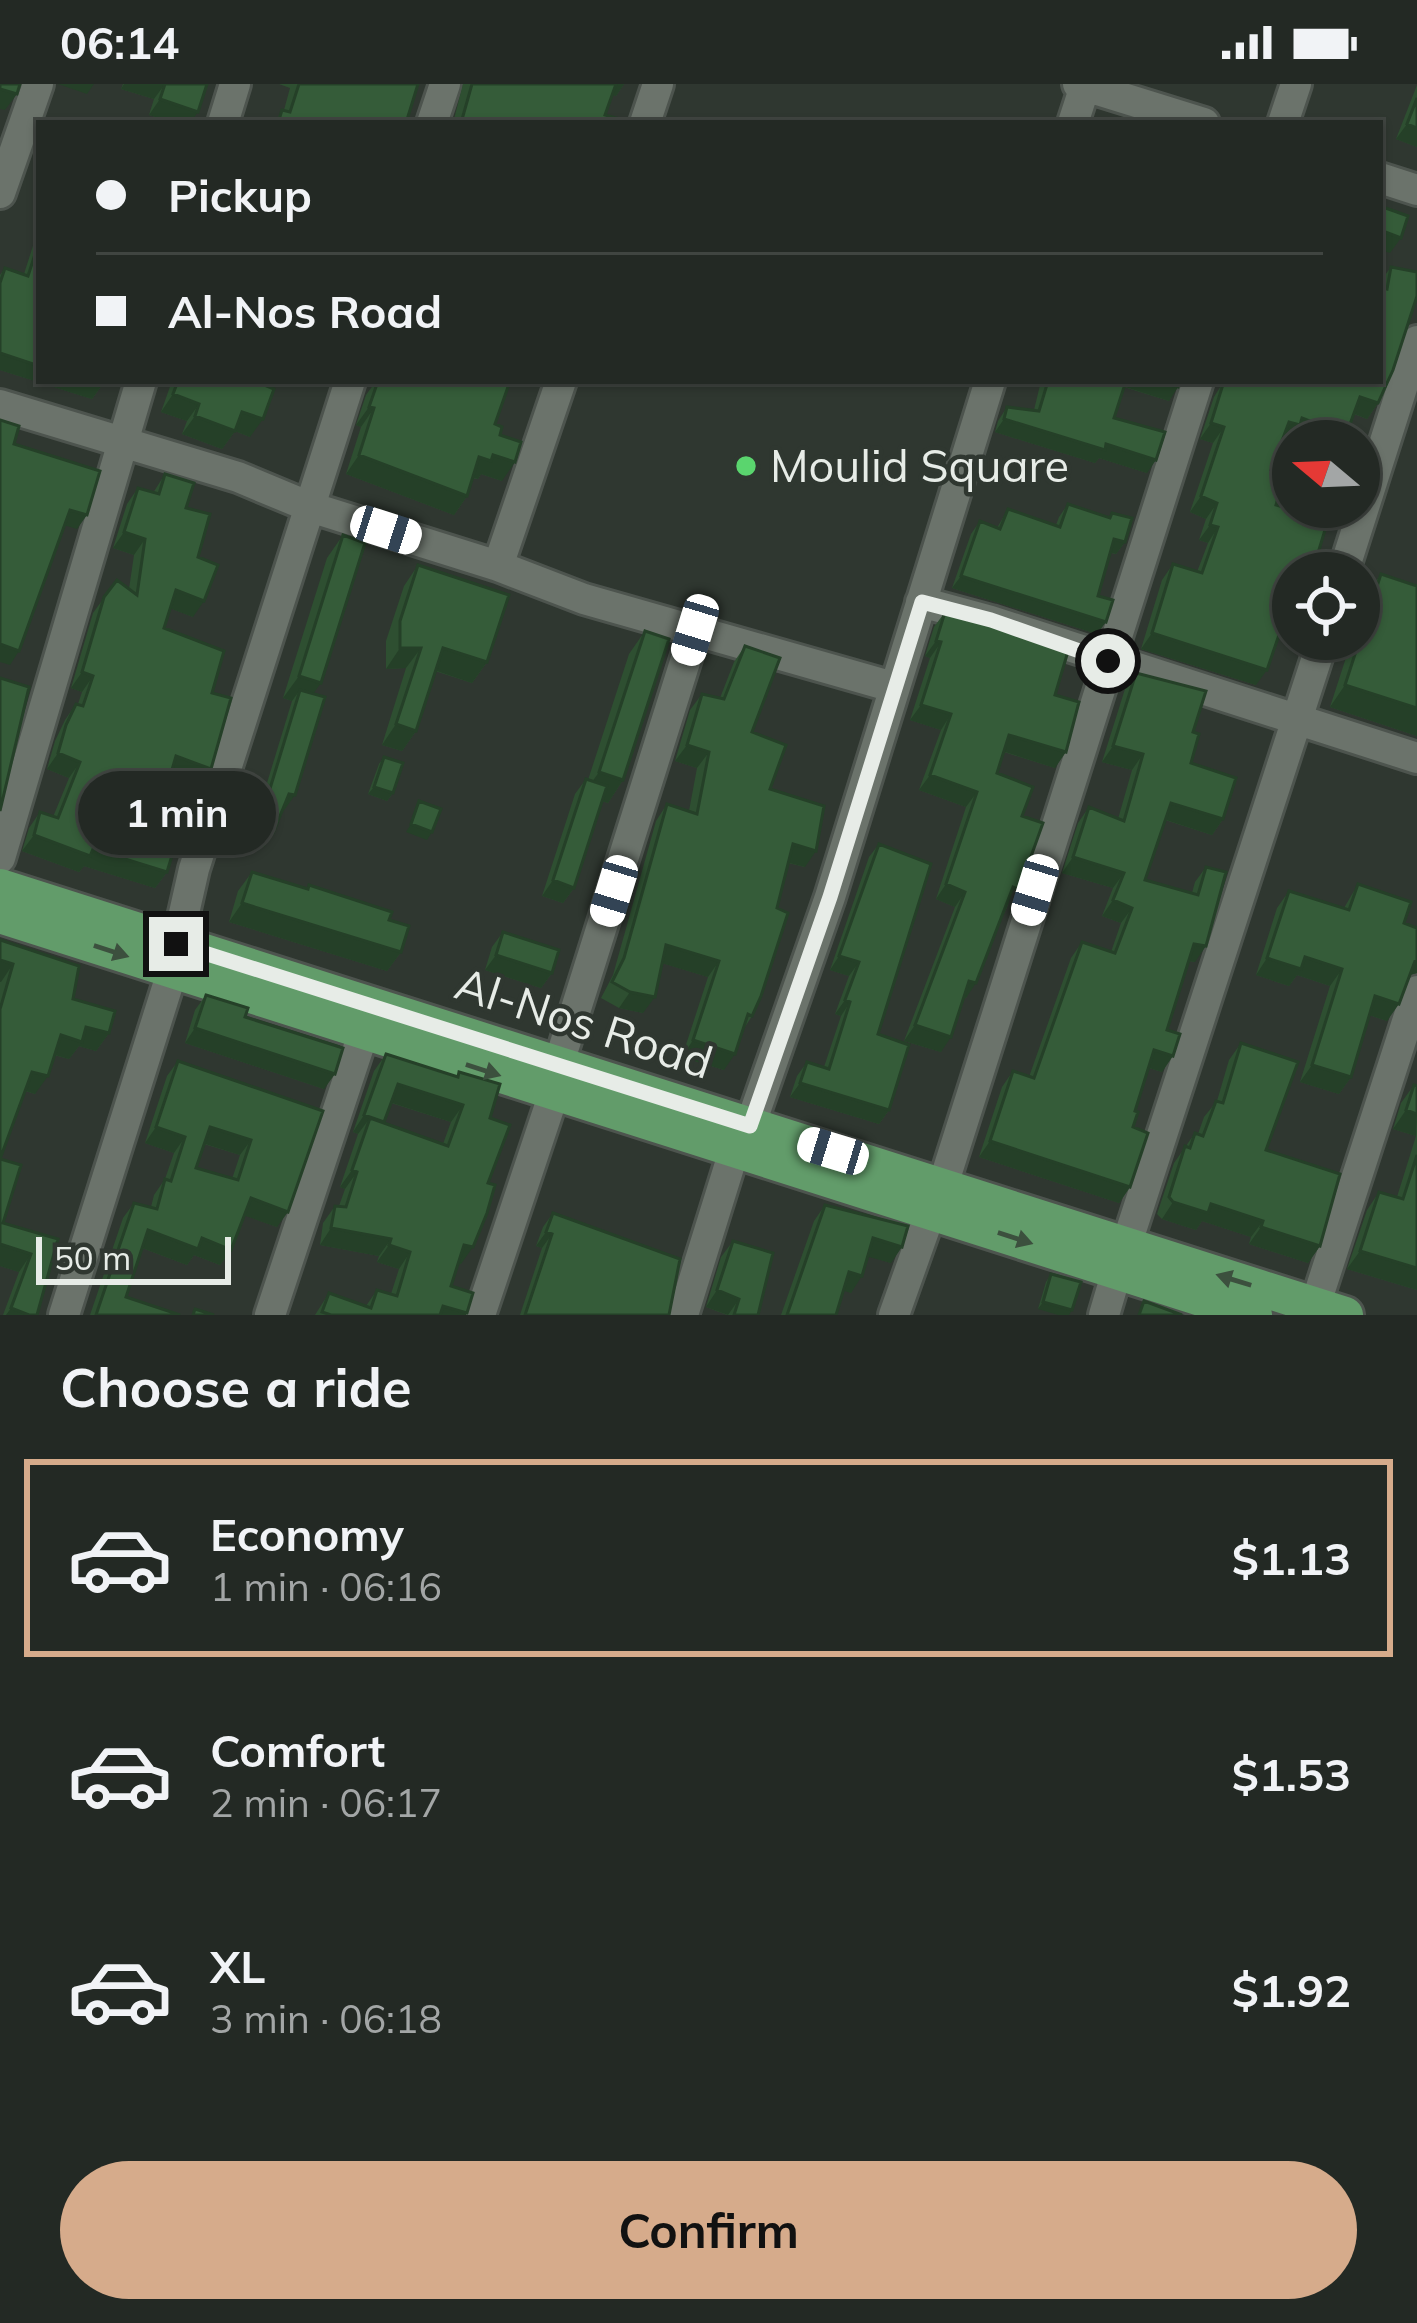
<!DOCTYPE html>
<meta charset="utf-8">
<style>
body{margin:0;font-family:Mulish,sans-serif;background:#2f3531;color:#f1f3f6;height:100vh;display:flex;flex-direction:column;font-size:45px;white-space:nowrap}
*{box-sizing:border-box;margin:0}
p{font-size:39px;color:#a3a6a6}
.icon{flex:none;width:66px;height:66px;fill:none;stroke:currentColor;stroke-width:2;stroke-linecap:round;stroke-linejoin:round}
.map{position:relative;height:1231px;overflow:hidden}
.panel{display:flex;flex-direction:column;background:#232924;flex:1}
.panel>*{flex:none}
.top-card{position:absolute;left:36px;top:36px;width:1347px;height:264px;border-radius:0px;box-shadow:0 3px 9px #0004,0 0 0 3px #404541;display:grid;align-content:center;height:264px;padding:0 60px;background:#232924}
.needle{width:78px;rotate:289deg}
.buttons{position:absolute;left:1272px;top:336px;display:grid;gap:24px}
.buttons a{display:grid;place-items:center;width:108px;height:108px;border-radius:50%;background:#232924;box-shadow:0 3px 9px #0004,0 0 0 3px #404541;font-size:60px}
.scale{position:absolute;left:36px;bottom:30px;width:195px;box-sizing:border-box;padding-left:12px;border:6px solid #e7ece7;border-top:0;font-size:33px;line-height:42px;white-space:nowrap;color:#e7ece7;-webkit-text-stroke:9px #2f3730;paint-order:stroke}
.end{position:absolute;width:54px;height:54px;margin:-27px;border:15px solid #e7ece7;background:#111;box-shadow:0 0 0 6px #111}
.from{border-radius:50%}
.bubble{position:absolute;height:84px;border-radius:42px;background:#232924;box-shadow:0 3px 9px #0004,0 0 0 3px #404541;font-size:39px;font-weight:700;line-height:84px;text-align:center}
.car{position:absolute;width:36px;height:72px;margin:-36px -18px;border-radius:15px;box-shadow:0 0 9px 3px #0007;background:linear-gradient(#fff 24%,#345 0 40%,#fff 0 76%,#345 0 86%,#fff 0)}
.top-card b{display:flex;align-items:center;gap:42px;height:114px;font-size:45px}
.top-card b+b{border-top:3px solid #404541}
.top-card i{width:30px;height:30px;background:#f1f3f6}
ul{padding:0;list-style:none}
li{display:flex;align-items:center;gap:36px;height:198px;margin:0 24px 18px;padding:0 36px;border:6px solid transparent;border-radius:0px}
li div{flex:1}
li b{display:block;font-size:45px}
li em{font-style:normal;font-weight:700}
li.active{border-color:#d6ab8b}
li>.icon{width:108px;height:108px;stroke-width:1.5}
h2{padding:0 60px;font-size:54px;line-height:144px}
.cta{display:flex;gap:24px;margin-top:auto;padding:24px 60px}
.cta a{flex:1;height:138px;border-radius:72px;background:#d6ab8b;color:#111;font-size:48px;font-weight:700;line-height:138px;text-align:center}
.status{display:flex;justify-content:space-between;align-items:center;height:84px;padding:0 60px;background:#232924;direction:ltr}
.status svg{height:33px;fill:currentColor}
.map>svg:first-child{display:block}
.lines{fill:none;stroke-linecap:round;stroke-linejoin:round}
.minor-casing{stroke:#4d544e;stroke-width:36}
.major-casing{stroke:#4d544e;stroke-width:42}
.minor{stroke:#6b736b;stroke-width:30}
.major{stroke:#629c6a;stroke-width:36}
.wall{fill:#2e4f31;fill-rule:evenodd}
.shaded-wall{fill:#254028}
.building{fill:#355c39;stroke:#254028;stroke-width:3;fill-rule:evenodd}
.oneway{fill:#3c503e}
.route{stroke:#e7ece7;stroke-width:15}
.poi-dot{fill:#5ad56e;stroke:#2f3730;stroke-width:4.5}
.labels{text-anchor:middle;stroke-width:9;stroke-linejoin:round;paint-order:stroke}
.poi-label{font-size:45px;fill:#e7ece7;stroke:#2f3730;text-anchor:start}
.street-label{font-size:45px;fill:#e7ece7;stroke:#2f3730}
</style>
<div class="status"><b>06:14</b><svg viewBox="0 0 49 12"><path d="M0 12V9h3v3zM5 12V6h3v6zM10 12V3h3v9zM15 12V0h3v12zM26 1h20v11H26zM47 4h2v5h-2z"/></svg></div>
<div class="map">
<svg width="1417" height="1231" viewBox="0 0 1417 1231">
<rect width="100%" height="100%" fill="#2f3730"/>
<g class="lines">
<defs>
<path id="minor" d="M1078,0L1204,39
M223,39L235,0
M432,39L445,0
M645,39L658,0
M1073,39L1085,2
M1283,39L1296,0
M1380,94L1417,106
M0,109L38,0
M0,321L238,393L310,423L498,482L584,515L893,603
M498,482L561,297
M1343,489L1417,257
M921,518L991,537L1417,674
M0,774L141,297
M177,860L194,785L350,297
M558,982L695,546
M750,1042L830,813L990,297
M943,1101L1198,297
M1126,1162L1323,555
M1315,1222L1417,907
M64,1231L172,888
M270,1231L364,947
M480,1231L554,1009
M683,1231L734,1067
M894,1231L931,1127
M1104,1231L1117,1187"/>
<path id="major" d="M0,803L1345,1231
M0,831L1254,1231"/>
</defs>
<use href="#minor" class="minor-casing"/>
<use href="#major" class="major-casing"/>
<use href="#minor" class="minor"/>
<use href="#major" class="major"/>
</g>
<path class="wall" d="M123,0H207L190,39H175L149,31L154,15L121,5Z
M279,0H418L406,39H273L284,26L290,4Z
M463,0H624L616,12L612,10L605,31L626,39H453Z
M1417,1V63L1396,55Z
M39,143V297L102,301L92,315L0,286V191L5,184L24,190Z
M1391,183L1378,319L1367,335L1354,330L1342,357H1311L1293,351L1289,357L1283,355L1271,386L1276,421L1293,489V529L1287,527L1256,601L1141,565L1162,496L1173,480L1197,488L1208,459L1199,456L1206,435L1190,428L1213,359L1200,355L1214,313L1224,297H1380V198Z
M172,297H255L250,353L235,347L222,365L182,350L187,337L161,328Z
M376,297H500L495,340L500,351L502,397L481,390L478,395L472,394L467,412L454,431L346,390L361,343L356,341L366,311Z
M1041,297H1180L1169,317L1124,303L1114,334L1147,389L1099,374L1095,379L995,348L998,337L1007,323L1034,326Z
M165,390L186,424L198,473L193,533L170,524L164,544L212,609L211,685L200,701L170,690L164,713L167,788L155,804L84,782L79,788L22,767L29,744L40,728L53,733L69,694L47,685L55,657L65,636L76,620H78L82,608L71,604L93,529L117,496L129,505L134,471L113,464L127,420L138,404L153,409Z
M1068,420L1109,433L1112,429L1125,458L1116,470L1111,469L1098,512L1097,550L952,504L971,450L980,437L997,444L1008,425L1056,441L1059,433Z
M343,451L313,610L285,725L283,724L264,763L249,758L292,617L283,614L327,474Z
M418,481L487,578L472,599L435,587L416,647L402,667L382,661L406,584L386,585V557L404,502Z
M1381,490L1417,502V652L1330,623L1352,555H1359V533L1365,513Z
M945,528L1055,611V684L1004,668L997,689L1022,732L1008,821L966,914H964L941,968L904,957L955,823L936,815L966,723L919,706L941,646L910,636L930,574L925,572L934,543Z
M645,547L623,696L608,719L602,717L574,804L563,819L542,812L575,710L586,695L588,696L629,570Z
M745,562L752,648L770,705L805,783L788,779L752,932L743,946L724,986L682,973L708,893L662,879L643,929L619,924L601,914L613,891L656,737L667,720L689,727L697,684L675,677L690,626L702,610L720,614L734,578Z
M1136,589L1193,648L1191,679L1223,735L1212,751L1165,736L1145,796L1192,809L1195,798L1206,783L1195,878L1189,877L1167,946L1162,988L1149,984L1135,1027L1130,1103L1119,1119L979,1073L1002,1003L1013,987L1029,993L1071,874L1082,858L1111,868L1121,839L1102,832L1113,804L1062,789L1078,739L1089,723L1118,735L1132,686L1102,678L1125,605Z
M384,673L393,709L387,717L368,710L379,680Z
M879,760L878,950L889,1026L879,1040L790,1013L797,992L807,978L824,983L841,932L835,930L849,892L830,886L869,773Z
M252,788L389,836L401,868L387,887L229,838L238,807Z
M1358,800L1404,839L1417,844V889L1409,891L1387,937L1369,931L1351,993L1339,1010L1300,998L1330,902L1297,891L1289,902L1256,891L1277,824L1289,807L1344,824Z
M503,848L552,889L541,904L485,886L492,863Z
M0,856L73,915L109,949L96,967L79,962L69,975L54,971L35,1010L25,1007L0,1075L3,1139L58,1155L37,1231H3L19,1188L0,1182Z
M206,911L245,933L324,1005L185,959L195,926Z
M1241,959L1266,1066L1320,1162L1308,1179L1249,1160L1251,1153L1202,1137L1196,1146L1162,1135L1157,1130L1174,1079L1195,1049L1198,1050L1204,1033L1217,1017L1229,976Z
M386,970L456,992L459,988L490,1034L488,1099L461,1180L458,1179L451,1202L473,1209L466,1231H315L329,1209L366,1222L377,1206L391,1210L399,1185L377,1178L379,1172L320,1161L323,1139L335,1122H339L345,1105L340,1103L358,1050L353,1048L374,987ZM391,1019L451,1038L443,1060L384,1039Z
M178,977L323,1027L277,1143L244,1131L231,1166L220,1181L194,1171L187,1181L142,1164L126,1213L180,1231H90L123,1134L134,1119L151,1123L154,1111L165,1095L174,1069L145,1059L167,992ZM204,1060L240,1071L232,1095L196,1084Z
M1414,1001L1417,1002V1206L1347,1185L1367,1126L1379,1108L1397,1113L1416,1052L1393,1045L1401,1019Z
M825,1121L891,1179L868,1172L851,1209L844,1206L836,1231H781L814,1137Z
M553,1129L669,1231H520L542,1164L536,1162L543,1143Z
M733,1157L758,1231H727L706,1223L721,1173Z
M1051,1190L1081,1198L1038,1225L1046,1198Z"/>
<path class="shaded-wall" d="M58,0H94L87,10Z
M124,0H165L154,15L121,5Z
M612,0H624L616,12L606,9Z
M0,5L17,10L5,26L0,25Z
M160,15L198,28L190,39H175L149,31Z
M1407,40L1417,44V63L1396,55Z
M1380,146L1401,154L1390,169L1380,166Z
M0,269L39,282V297H88L102,301L92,315L0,286Z
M1122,297H1157L1178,303L1169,317L1119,301Z
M173,310L199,320L187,337L161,328Z
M1360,313L1378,319L1367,335L1350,328Z
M369,323L374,324L361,343L356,341Z
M242,328L263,335L250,353L235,347L222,365L182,350L195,332Z
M1302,334L1346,351L1342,357H1311L1293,351L1289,357L1278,353L1289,338Z
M1004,335L1106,360L1156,376L1147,389L1099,374L1095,379L995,348Z
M1211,339L1224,343L1213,359L1200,355Z
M359,371L467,412L454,431L346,390Z
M493,371L515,378L502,397L481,390L478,395L466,391L479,373Z
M1201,412L1217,419L1206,435L1190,428Z
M70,426L87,431L77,445L60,440Z
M1210,441L1218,443L1208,459L1199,456Z
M124,448L145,455L134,471L113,464Z
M1114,455L1125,458L1116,470L1106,467Z
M961,492L1106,538L1097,550L952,504Z
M176,506L204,517L193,533L164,522Z
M1152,549L1267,586L1256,601L1141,565Z
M936,557L941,558L930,574L925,572Z
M0,560L19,567L10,581L0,578Z
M400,564H421L406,584L386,585Z
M443,564L487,578L472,599L428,584Z
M82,588L93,592L82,608L71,604Z
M299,592L321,599L305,621L300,606L292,617L283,614Z
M1345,601L1417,624V652L1330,623Z
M921,621L951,630L941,646L910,636Z
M396,640L416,647L402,667L382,661Z
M1009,651L1066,668L1055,684L999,666Z
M687,661L709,668L697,684L675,677Z
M1113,662L1143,670L1132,686L1102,678Z
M58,669L80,678L69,694L47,685Z
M176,672L211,685L200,701L165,688Z
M599,688L623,696L608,719L583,711Z
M930,691L977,708L966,723L919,706Z
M374,703L393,709L387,717L368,710Z
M289,710L295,711L285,725L279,723Z
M1171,719L1223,735L1212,751L1160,734Z
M411,740L432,748L427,756L406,748Z
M258,744L273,749L264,763L249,758Z
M34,751L93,765L167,788L155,804L84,782L79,788L22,767Z
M793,760L816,767L805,783L782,777Z
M1073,773L1124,789L1113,804L1062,789Z
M553,796L574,804L563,819L542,812Z
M946,800L965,808L955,823L936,815Z
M1113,816L1132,824L1121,839L1102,832Z
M242,819L401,868L387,887L229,838Z
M1194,860L1206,862L1195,878L1183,876Z
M666,861L719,877L708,893L655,877Z
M496,871L552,889L541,904L485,886Z
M839,872L859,878L849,892L830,886Z
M1305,873L1342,885L1330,902L1297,891L1289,902L1256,891L1267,874Z
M0,876L13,880L1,898H0Z
M1417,876V889L1403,893L1415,877Z
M969,897L976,899L966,914L959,912Z
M630,908L655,913L643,929L619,924Z
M1375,912L1399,920L1387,937L1363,929Z
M845,916L850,918L841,932L835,930Z
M915,941L951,953L941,968L904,957Z
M86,943L109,949L96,967L79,962L69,975L48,969L61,951Z
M195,944L335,990L324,1005L185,959Z
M693,956L735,970L724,986L682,973Z
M1154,966L1173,972L1162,988L1143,982Z
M1312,981L1351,993L1339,1010L1300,998Z
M32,988L48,992L35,1010L20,1005Z
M800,999L889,1026L879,1040L790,1013Z
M398,1000L463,1021L451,1038L386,1017Z
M1406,1026L1417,1030L1416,1052L1393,1045Z
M364,1031L384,1038L370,1034L358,1050L353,1048Z
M156,1043L185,1053L174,1069L145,1059Z
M210,1043L251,1056L240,1071L199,1058Z
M990,1057L1130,1103L1119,1119L979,1073Z
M352,1086L357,1088L345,1105L340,1103Z
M251,1114L288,1128L277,1143L240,1130Z
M1173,1118L1211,1120L1263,1137L1251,1153L1202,1137L1196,1146L1162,1135Z
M1261,1143L1320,1162L1308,1179L1249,1160Z
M331,1144L391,1155L379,1172L320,1161Z
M148,1146L202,1154L231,1166L220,1181L194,1171L187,1181L137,1162Z
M546,1148L552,1150L542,1164L536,1162Z
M873,1154L902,1163L891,1179L862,1171Z
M0,1160L31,1170L19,1188L0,1182Z
M389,1161L410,1168L399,1185L377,1178Z
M464,1161L473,1163L461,1180L452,1178Z
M1360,1167L1417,1184V1206L1347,1185Z
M849,1188L862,1192L851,1209L838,1205Z
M717,1206L739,1215L728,1231L706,1223Z
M1043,1218L1072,1226L1069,1231H1058L1038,1225Z
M443,1222L467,1229L466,1231H437Z
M11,1224L29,1231H6Z"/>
<path class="building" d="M0,0H20L17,10L0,5Z
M165,0H207L198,28L160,15Z
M299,0H418L406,39H278L282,26L290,28Z
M472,0H616L605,31L627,37L626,39H461Z
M1417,14V44L1407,40Z
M1380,122L1408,132L1401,154L1380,146Z
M39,158V282L0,269V199L5,184L28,192Z
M1391,183L1417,188V212L1393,286L1378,319L1360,313L1346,351L1302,334L1300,341L1289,338L1271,386L1285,390L1276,421L1328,436L1312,489H1293V510L1267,586L1152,549L1173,480L1202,489L1218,443L1210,441L1217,419L1201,412L1224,343L1211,339L1224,297L1231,299V297H1380V203L1387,205Z
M178,297H255L274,305L263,335L242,328L235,347L195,332L199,320L173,310Z
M378,297H500L509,300L495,340L502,343L500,351L521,358L515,378L493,371L491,377L479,373L467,412L359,371L374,324L369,323Z
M1048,297H1126L1114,334L1165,348L1156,376L1106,360L1105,366L1004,335L1007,323L1039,327Z
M1157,297H1180L1178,303Z
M0,336L19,342L14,360L100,387L87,431L70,426L19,567L0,560Z
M165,390L194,399L186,424L210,430L198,473L218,481L204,517L176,506L164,544L224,567L212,609L231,614L211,685L176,672L164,713L171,716L164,737L181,742L167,788L93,765L90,772L34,751L40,728L58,734L80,678L58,669L66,641L76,620L83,622L93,592L82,588L104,513L117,496L137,511L145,455L124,448L138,404L159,410Z
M1068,420L1110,434L1112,429L1132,434L1125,458L1114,455L1098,512L1113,516L1106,538L961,492L980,437L1000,445L1008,425L1060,443Z
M343,451L365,459L321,599L299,592Z
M418,481L509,511L487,578L443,564L416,647L396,640L421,564H400V537Z
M1381,490L1417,502V624L1345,601Z
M945,528L1069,564L1055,611L1079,618L1066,668L1009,651L997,689L1033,703L1022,732L1043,739L1019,806L1013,803L976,899L969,897L951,953L915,941L965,808L946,800L977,708L930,691L951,630L921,621L941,558L936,557Z
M645,547L669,555L623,696L599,688Z
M745,562L780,574L752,648L786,661L770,705L824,722L816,767L793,760L777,824L788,829L761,912L752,932L748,930L735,970L693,956L719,877L666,861L655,913L630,908L612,898L624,874L667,720L697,730L709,668L687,661L702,610L724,615Z
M1136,589L1206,607L1193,648L1199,650L1191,679L1236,694L1223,735L1171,719L1145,796L1198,811L1206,783L1226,788L1206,862L1194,860L1167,946L1180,950L1173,972L1154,966L1135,1027L1138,1028L1133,1043L1148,1049L1130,1103L990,1057L1013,987L1034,994L1082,858L1115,869L1132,824L1113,816L1124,789L1073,773L1089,723L1124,737L1143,670L1113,662Z
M0,594L29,603L0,727Z
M300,606L325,613L295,711L289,710L273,749L258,744Z
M384,673L403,679L393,709L374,703Z
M586,695L607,702L574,804L553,796Z
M419,717L441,725L432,748L411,740Z
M879,760L931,780L878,950L909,961L889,1026L800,999L807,978L829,985L850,918L845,916L859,878L839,872Z
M252,788L308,805L309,801L392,828L389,836L409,842L401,868L242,819Z
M1358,800L1411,818L1404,839L1417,844V876L1415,877L1399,920L1375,912L1351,993L1312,981L1342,885L1305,873L1301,885L1267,874L1289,807L1349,826Z
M503,848L559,866L552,889L496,871Z
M0,856L79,882L73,915L115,927L109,949L86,943L82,958L61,951L48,992L32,988L0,1075L21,1081L3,1139L58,1155L37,1231H29L11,1224L31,1170L0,1160V921L1,922L13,880L0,876Z
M206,911L248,924L245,933L343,964L335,990L195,944Z
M1241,959L1298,978L1266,1066L1340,1090L1320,1162L1261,1143L1263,1137L1211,1120L1208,1129L1173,1118L1169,1113L1185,1062L1190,1064L1195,1049L1203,1052L1216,1017L1223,1019Z
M386,970L458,993L459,988L500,1000L490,1034L510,1041L488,1099L495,1101L487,1129L473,1163L464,1161L451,1202L473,1209L467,1229L443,1222L440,1231H331L322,1228L329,1209L371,1224L377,1206L397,1212L410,1168L389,1161L391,1155L331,1144L335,1122L346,1123L357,1088L352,1086L370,1034L448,1062L463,1021L398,1000L384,1038L364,1031Z
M178,977L323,1027L288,1128L251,1114L231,1166L202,1154L198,1165L148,1146L126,1213L180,1231H96L134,1119L157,1125L165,1095L171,1097L185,1053L156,1043ZM210,1043L251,1056L238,1096L196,1084Z
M1414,1001L1417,1002V1030L1406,1026Z
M1417,1071V1184L1360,1167L1379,1108L1403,1115Z
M825,1121L908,1142L902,1163L873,1154L862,1192L849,1188L836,1231H787Z
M553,1129L680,1175L669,1231H525L552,1150L546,1148Z
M733,1157L773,1169L758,1231H734L739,1215L717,1206Z
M1051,1190L1081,1198L1072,1226L1043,1218Z
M1144,1217L1182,1231H1139Z
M195,1225L214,1231H193Z"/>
<defs><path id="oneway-solid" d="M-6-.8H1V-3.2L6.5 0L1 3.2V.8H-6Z" transform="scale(3)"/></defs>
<g class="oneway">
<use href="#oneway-solid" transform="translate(111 867) rotate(18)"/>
<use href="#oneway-solid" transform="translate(483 986) rotate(18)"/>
<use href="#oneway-solid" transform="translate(1015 1154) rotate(18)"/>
<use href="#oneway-solid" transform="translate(1234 1196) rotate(-163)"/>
</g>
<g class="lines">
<path class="route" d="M176,860L750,1042L830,813L922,518L991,536L1108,577"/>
</g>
<circle class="poi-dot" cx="746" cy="382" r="12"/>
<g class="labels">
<g class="poi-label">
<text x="770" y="398">Moulid Square</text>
</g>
<g class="street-label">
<text transform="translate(584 939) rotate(18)" y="16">Al-Nos Road</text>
</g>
</g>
</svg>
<div class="buttons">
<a><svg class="needle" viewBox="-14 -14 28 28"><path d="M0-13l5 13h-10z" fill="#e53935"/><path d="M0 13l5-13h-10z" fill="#a3a6a6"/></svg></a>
<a><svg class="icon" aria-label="locate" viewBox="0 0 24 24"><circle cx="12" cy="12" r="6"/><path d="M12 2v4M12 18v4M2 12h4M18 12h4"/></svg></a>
</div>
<div class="scale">50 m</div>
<i class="end from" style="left:1108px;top:577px"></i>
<i class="end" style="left:176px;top:860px"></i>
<div class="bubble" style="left:78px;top:687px;width:198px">1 min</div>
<i class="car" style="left:386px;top:446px;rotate:108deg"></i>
<i class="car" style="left:695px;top:546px;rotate:197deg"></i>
<i class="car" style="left:1035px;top:806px;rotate:197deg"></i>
<i class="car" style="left:614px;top:807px;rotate:197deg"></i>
<i class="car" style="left:833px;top:1067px;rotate:287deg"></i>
<div class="top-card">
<b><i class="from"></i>Pickup</b>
<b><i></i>Al-Nos Road</b>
</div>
</div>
<section class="panel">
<h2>Choose a ride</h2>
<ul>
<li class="active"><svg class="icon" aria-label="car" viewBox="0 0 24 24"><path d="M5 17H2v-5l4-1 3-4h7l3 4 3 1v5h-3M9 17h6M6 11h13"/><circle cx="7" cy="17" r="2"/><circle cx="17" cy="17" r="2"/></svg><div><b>Economy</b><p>1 min · 06:16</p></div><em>$1.13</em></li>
<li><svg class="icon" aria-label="car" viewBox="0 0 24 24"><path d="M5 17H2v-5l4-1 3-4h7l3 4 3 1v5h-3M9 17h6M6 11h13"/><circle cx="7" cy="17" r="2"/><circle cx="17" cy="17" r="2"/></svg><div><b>Comfort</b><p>2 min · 06:17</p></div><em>$1.53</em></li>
<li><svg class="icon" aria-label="car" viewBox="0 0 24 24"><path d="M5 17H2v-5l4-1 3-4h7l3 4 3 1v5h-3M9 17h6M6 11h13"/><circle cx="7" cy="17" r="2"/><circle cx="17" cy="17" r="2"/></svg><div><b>XL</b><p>3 min · 06:18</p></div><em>$1.92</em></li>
</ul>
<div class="cta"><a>Confirm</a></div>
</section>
